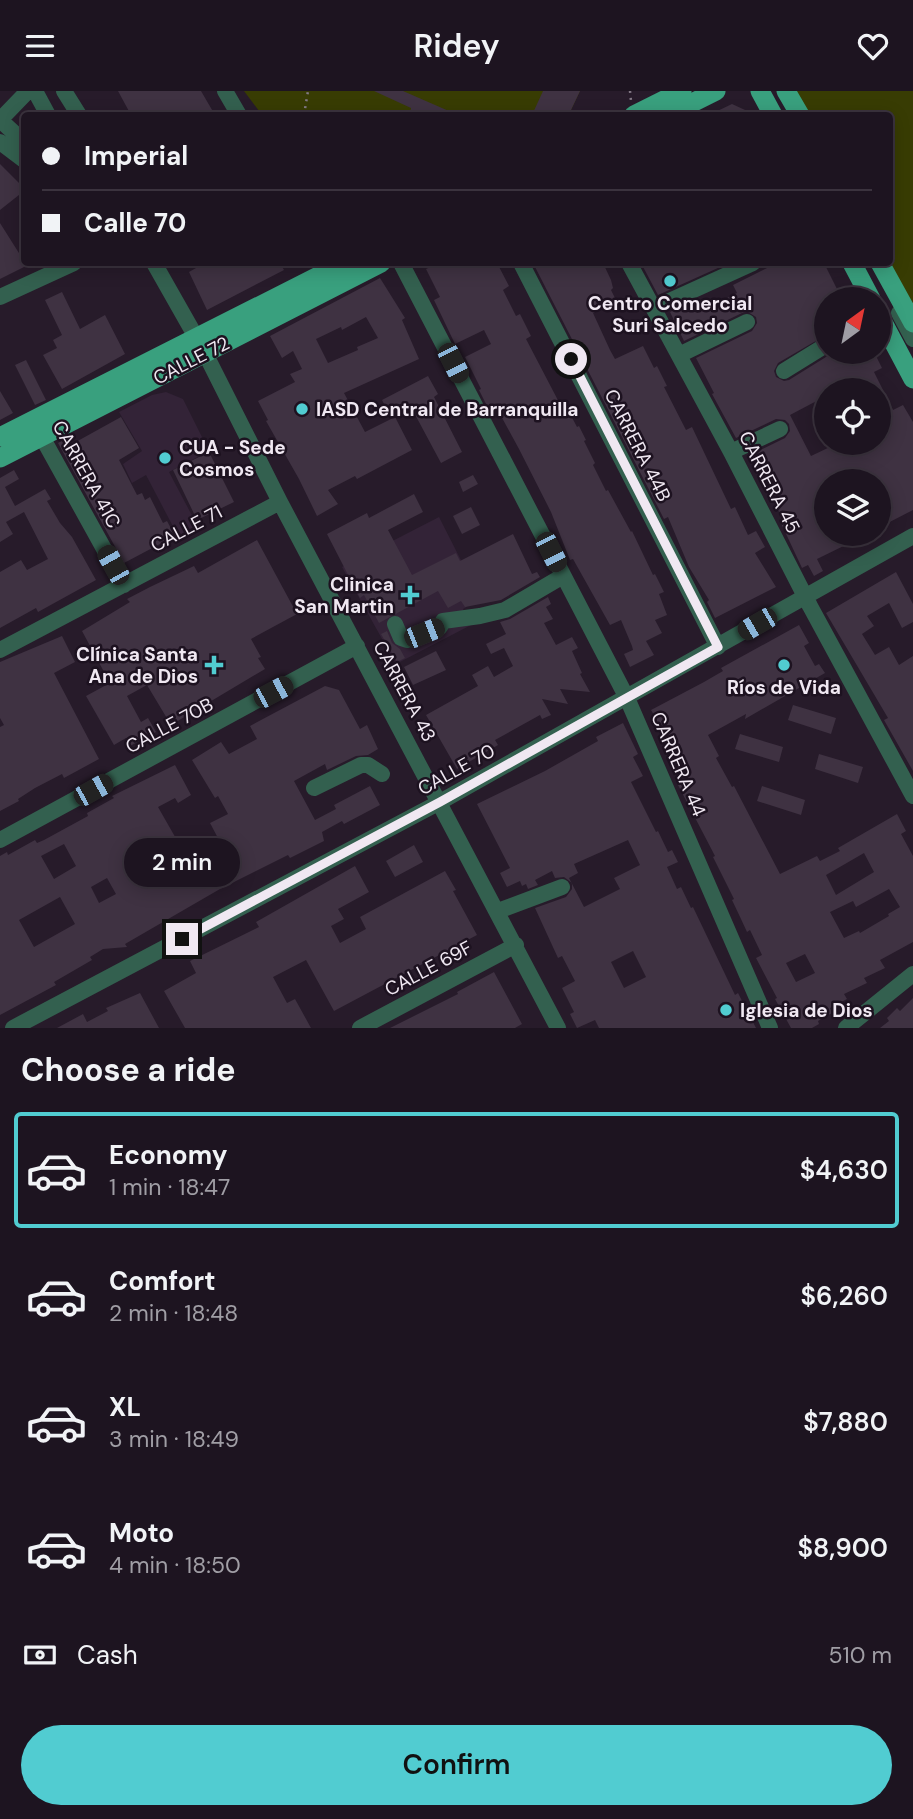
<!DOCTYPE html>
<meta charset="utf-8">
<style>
body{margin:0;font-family:"DM Sans",sans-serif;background:#2a212d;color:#f1f3f6;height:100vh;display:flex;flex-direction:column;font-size:26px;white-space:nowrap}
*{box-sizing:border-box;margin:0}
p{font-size:23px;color:#a09ea5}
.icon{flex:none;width:38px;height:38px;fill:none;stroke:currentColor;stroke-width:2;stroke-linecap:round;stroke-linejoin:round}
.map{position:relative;height:937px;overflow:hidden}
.details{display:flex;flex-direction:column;background:#1d1420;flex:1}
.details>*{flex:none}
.banner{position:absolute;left:21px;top:21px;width:872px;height:154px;border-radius:7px;box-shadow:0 4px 18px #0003,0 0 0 2px #3b333e;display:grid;align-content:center;height:154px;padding:0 21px;background:#1d1420}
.needle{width:46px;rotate:33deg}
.tools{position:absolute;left:814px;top:196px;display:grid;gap:14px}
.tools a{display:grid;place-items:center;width:77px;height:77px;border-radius:50%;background:#1d1420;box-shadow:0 4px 18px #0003,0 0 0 2px #3b333e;font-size:35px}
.end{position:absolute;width:32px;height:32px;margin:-16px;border:9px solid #f0e8f2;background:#111;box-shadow:0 0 0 4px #111}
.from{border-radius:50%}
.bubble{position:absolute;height:49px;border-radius:24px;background:#1d1420;box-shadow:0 4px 18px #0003,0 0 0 2px #3b333e;font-size:23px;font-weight:600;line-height:49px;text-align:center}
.car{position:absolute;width:21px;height:42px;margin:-21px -10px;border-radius:9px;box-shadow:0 0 5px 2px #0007;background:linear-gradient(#222 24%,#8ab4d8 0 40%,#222 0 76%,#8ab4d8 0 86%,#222 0)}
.banner b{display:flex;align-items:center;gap:24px;height:66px;font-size:26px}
.banner b+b{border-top:2px solid #3b333e}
.banner i{width:18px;height:18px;background:#f1f3f6}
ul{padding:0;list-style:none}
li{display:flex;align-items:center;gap:21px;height:116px;margin:0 14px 10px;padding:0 7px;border:4px solid transparent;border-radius:7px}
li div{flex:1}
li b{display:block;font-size:26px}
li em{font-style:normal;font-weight:600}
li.selected{border-color:#51ccd1}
li>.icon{width:63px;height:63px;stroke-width:1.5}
h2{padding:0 21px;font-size:32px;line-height:84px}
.pay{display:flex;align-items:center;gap:18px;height:77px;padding:0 21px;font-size:26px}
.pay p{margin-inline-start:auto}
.primary-button{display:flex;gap:14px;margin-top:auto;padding:14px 21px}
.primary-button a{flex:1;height:80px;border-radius:42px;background:#51ccd1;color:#111;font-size:28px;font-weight:600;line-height:80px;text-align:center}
header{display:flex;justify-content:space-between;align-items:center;height:91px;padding:0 21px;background:#1d1420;font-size:32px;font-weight:600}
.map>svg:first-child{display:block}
.built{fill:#332337}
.green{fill:#383c03}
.building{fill:#3f3242;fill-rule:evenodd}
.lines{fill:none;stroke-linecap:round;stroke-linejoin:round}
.path{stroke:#837986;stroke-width:2.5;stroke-dasharray:2 5;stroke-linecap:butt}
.minor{stroke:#33604f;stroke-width:16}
.major{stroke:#39a07e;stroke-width:19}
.route{stroke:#f0e8f2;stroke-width:9}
.poi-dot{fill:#51ccd1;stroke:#1d1220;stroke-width:2.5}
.labels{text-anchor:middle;stroke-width:5;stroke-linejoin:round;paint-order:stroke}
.poi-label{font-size:19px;font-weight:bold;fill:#f0e8f2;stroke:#1d1220;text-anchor:start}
.street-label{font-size:19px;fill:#f0e8f2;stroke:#1d1220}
</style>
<header><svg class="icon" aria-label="menu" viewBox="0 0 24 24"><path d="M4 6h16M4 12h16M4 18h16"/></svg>Ridey<svg class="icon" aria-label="heart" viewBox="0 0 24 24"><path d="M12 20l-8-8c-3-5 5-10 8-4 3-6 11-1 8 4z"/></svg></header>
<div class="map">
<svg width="913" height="937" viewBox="0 0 913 937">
<rect width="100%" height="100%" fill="#271b2a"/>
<path class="built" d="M166,301L183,308L209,360L169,381L197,434L178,445L146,384L132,392L123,373L142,360L119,321L152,304Z
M439,426L469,485L468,515L463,518L471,534L396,573L342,476Z"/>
<path class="green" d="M244,0H580L571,19L565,24H262Z
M795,0H913V222L889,172V24H808Z"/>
<path class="building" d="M118,0H201L215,24H131Z
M374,0H403L458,24H410L411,17Z
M543,0H580L571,19L565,24H532Z
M732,13L756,24H709Z
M0,73L24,97V100L0,119Z
M0,132L24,170V176L0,188Z
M193,172H280L284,179L207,219L189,181L196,177Z
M439,172H497L509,195L503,199L516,225L520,223L531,245L526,248L562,317L566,315L577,336L579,335L586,349L584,350L595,372L593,374L606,400L608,399L631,441L632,440L653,484L655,483L664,501L659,503L667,524L655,529L662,542L646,550L654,564L630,576L624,563L633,559L632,555L621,529L610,534L573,468L570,469L551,421L519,358L495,314L488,317L479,299L481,298L465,266L491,253L484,239L455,253L434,209L440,206L426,178Z
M533,172H603L611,189L613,197L611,199L617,211L593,222L610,259L615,268L643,255L654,277L657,275L667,295L664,296L686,339L692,336L731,418L735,416L748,444L756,440L765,456L755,462L776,496L715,527L707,511L709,509L689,476L668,426L664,428Z
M641,172H729L658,204Z
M777,172H824L842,208H826V244L778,272L774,280L776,286L784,290L789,289L834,261H874L882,277L874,281L893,319L903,314L913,331V419L878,437V390H826V443H868L817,468L823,480L814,485L808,474L802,477L780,430L783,428L748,365L785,347L790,340L789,333L785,329L776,328L736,347L712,303L714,302L696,267L752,240L757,232L756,226L748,221L742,222L684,250L670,221L692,211L697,222L737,202L733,194ZM826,299H878V352H830L832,355L811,365L790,324L826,305Z
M380,187L405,227L402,229L419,268L344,302L365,341L395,326L412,359L357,388L355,385L328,399L338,413L317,425L299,388L266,330L268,329L258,310L295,291L290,283L302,278L293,260L282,267L270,245ZM366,226L378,247L357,256L358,259L328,272L316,248L341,236L342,239Z
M62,201L80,238L105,224L125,263L62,298L43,264L57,257L53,249L62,244L45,209Z
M26,269L46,309L35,314L15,274Z
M428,285L438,303L434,306L462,361L441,372L411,316L391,327L382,309Z
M0,300L13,322L0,329Z
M121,326L139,357L119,369L137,404L142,402L145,409L150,406L163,432L167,430L175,445L124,472L58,352L70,345L74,352Z
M209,361L234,411L197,429L173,379Z
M14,379L19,388L5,396L15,415L45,398L51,408L47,410L60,432L72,446L96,489L38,521L36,517L0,537V481L21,469L27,479L48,468L24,421L6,431L13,443L0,451V387Z
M473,384L478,393L463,401L459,391Z
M414,403L423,421L388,439L412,484L456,462L460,470L513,443L532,483L537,481L540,486L501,509L465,516L461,510L448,517L438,500L379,532L364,504L360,507L327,443L367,422L369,427Z
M471,416L480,434L462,443L453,425Z
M257,449L297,523L251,548L261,566L258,567L265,578L171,634L147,594L127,605L141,631L148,627L156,641L130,655L126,647L114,654L86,605L110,592L82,540L130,511L127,508L150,496L194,475L198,482Z
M896,481L913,513V531L902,537L889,512L867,525L874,535L862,543L875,564L889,556L899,574L913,565V680L884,629L888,627L826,522Z
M548,506L551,513L546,516L553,528L544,532L556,554L572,546L578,557L572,560L582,582L580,583L590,601L560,598L568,613L542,608L551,624L542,628L540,624L495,649L498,654L457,678L426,624L478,595L472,584L488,575L494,586L513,575L504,557L491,563L486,553L506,543L500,531L510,528Z
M799,534L809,552L804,555L815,575L819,573L825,582L745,628L746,623L708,644L719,665L716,667L732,696L734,695L780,783L817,765L820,770L840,760L838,757L897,723L906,740L901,743L913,765V851L880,869L885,877L864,887L867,892L844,903L847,908L830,917L832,922L818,930L819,933L812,937H791L775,908L777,907L756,867L762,864L750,839L747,841L741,828L732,809L734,808L713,766L715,765L678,694L683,691L663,654L665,653L654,631L657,629L651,619L704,591L723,580L721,577ZM864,762L874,781L836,804L826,784ZM889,798L900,816L888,823L889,825L860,842L859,840L844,847L830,821L853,810L856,816ZM805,863L815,882L796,891L786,872Z
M387,540L392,552L400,558L405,567L397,571L381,543Z
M62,545L75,571L54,582L99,668L64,687L62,683L35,697L18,708L19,710L0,720V636L4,634L0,627V571Z
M436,560L446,579L413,594L404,576Z
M325,595L339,599L360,638L367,634L378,658L368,664L356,665L327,679L325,673L294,690L315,729L336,718L334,714L370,695L380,714L344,733L342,730L322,741L324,750L290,767L288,764L220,798L125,853L127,856L103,858L90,866L92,869L54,891L56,894L0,924V765L7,761L8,764L35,749L37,752L44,749L88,725L87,722L114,707L112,705L175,674L191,704L178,712L175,707L158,716L178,751L190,745L198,759L219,749L210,732L228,723L218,705L215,707L192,669L221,651L229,663L257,648L250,635ZM64,753L76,775L54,788L41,765ZM107,787L116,803L99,812L91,796ZM60,806L75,833L34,856L19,829Z
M793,614L836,627L831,643L788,629Z
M623,632L638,663L633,666L643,685L631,691L656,741L658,740L668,761L672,759L678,771L667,776L677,798L681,796L691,817L693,816L735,904L738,902L756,937H599L595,929L577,937L570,923L574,921L562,897L575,890L562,865L558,867L535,817L566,806L572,798V792L564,786L555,787L552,780L535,789L538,794L528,798L526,793L522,795L520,790L507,796L500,782L510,777L477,713L545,680L598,650L596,646ZM628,749L640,774L614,787L620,798L584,816L569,787L578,782L574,773ZM633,860L646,886L624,897L611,871Z
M740,643L783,656L779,671L735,658Z
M819,663L863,676L858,692L815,678Z
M762,695L805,709L801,724L757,710Z
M414,754L423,771L395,786L386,770Z
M355,775L369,801L338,818L344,828L331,835L340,852L366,838L360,826L445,780L456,799L453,800L477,844L334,920L306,869L273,886L287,912L295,908L311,937H185L164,900L196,882L190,870L259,836L256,831Z
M494,881L522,933L515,937H390L458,903L457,901Z
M140,902L159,937H57L83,923L87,931L108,920L106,917Z
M913,907V937H880L889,930L887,927L897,917L900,920Z"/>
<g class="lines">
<path class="path" d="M630,0L631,10
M304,24L308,0"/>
<path class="minor" d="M35,0L48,24
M64,0L79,24
M225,0L239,24
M0,29L28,0
M0,29L24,51
M0,51L24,69
M154,172L205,262L280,411L558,937
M401,172L627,607L770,937
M521,172L718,556
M629,172L731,361L810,515L913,705
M0,206L74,172
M654,217L753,172
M899,222L913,248
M679,264L747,231
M784,280L826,254
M37,337L124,494
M731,361L780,338
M395,533L401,547L407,549L440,536L443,530L480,525L505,519L563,485
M0,559L280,411
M314,697L361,674H368L382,683
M0,749L357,555
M498,820L562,796
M13,937L440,711L913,445
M360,937L516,854
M846,937L913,883"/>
<path class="major" d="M760,0L773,24
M786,0L800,24
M634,24L682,0
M668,24L716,0
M852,172L871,208
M880,172L913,232
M878,222L913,288
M0,346L344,172
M0,367L381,172"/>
</g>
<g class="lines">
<path class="route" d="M182,848L440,711L718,556L571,268"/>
</g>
<g class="poi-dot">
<circle cx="670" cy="190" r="7"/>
<circle cx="302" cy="318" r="7"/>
<circle cx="165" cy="367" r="7"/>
<path d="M406.5 493.5h7v7h7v7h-7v7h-7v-7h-7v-7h7z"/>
<path d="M210.5 563.5h7v7h7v7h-7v7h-7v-7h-7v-7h7z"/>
<circle cx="784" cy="574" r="7"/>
<circle cx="726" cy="919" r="7"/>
</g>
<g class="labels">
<g class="poi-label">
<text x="670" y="219" text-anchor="middle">Centro Comercial<tspan x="670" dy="22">Suri Salcedo</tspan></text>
<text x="316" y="325">IASD Central de Barranquilla</text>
<text x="179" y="363">CUA - Sede<tspan x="179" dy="22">Cosmos</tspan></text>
<text x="394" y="500" text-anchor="end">Clinica<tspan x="394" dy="22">San Martin</tspan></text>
<text x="198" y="570" text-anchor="end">Clínica Santa<tspan x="198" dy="22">Ana de Dios</tspan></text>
<text x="784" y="603" text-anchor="middle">Ríos de Vida</text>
<text x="740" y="926">Iglesia de Dios</text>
</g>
<g class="street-label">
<text transform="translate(191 269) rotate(-27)" y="7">CALLE 72</text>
<text transform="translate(638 354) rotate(63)" y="7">CARRERA 44B</text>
<text transform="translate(87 383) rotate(61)" y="7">CARRERA 41C</text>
<text transform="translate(770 391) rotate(63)" y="7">CARRERA 45</text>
<text transform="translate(186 437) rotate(-28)" y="7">CALLE 71</text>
<text transform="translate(405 600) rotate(62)" y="7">CARRERA 43</text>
<text transform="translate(169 634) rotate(-28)" y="7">CALLE 70B</text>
<text transform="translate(679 673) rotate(67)" y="7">CARRERA 44</text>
<text transform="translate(456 678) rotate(-29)" y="7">CALLE 70</text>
<text transform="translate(428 877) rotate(-28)" y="7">CALLE 69F</text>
</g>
</g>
</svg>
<div class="tools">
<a><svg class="needle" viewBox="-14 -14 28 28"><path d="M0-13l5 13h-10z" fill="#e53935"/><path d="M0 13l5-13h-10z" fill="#a09ea5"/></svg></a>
<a><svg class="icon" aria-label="locate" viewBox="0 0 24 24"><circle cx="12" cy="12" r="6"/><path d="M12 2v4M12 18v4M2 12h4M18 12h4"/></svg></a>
<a><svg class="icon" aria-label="layers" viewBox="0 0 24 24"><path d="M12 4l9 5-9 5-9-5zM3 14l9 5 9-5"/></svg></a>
</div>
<i class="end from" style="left:571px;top:268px"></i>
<i class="end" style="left:182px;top:848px"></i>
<div class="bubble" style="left:124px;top:747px;width:116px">2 min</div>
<i class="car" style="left:453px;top:272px;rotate:153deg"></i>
<i class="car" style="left:551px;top:461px;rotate:153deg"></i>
<i class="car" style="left:113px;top:474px;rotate:331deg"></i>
<i class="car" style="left:757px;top:533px;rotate:240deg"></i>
<i class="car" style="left:424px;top:542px;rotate:68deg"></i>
<i class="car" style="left:273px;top:601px;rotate:62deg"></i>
<i class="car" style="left:93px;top:699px;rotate:61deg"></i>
<div class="banner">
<b><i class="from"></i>Imperial</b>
<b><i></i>Calle 70</b>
</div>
</div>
<section class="details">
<h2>Choose a ride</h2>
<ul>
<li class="selected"><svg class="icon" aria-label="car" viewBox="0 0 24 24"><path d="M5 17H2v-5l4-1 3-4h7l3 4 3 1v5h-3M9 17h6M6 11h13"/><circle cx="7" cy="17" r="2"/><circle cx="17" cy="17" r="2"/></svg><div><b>Economy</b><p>1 min · 18:47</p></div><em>$4,630</em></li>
<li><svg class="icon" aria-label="car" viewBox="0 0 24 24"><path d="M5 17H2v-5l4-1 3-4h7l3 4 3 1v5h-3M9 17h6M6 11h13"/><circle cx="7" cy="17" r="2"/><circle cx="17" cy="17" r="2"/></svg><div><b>Comfort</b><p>2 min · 18:48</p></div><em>$6,260</em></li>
<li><svg class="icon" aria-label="car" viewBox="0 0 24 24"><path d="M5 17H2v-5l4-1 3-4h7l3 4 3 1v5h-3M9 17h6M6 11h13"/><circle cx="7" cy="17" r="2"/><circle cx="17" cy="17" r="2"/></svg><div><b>XL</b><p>3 min · 18:49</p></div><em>$7,880</em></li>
<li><svg class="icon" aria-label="car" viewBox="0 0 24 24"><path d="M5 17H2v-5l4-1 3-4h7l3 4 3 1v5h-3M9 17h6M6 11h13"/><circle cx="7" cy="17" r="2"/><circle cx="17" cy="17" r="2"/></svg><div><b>Moto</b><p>4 min · 18:50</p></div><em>$8,900</em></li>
</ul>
<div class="pay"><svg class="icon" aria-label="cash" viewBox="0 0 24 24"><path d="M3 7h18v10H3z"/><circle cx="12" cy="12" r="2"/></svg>Cash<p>510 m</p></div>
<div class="primary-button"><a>Confirm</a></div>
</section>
